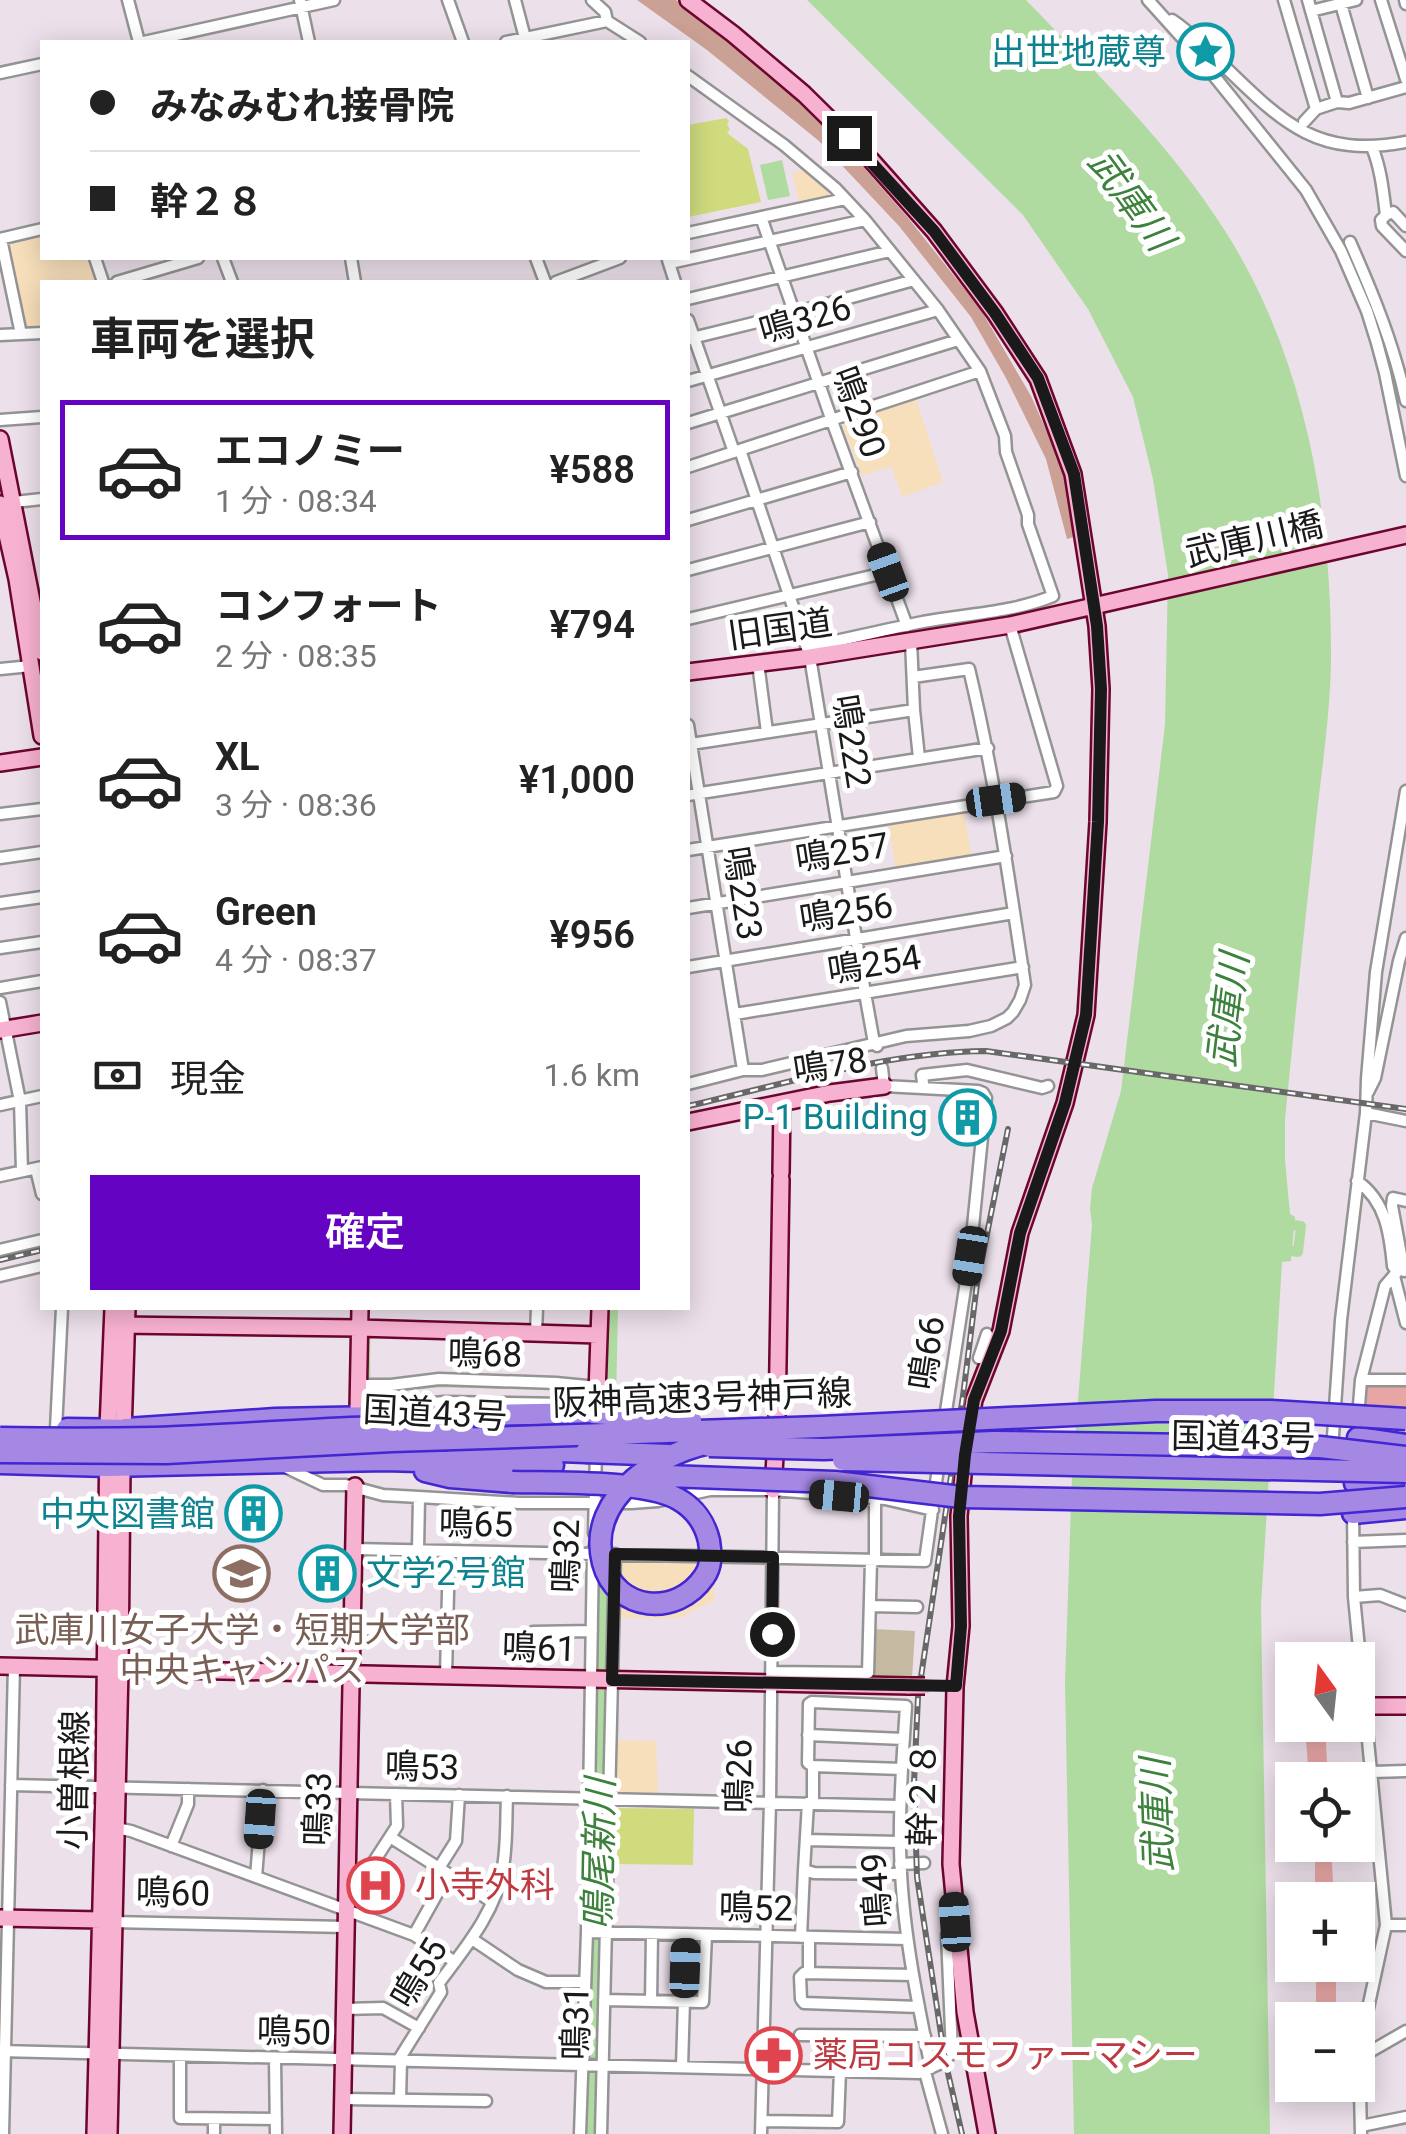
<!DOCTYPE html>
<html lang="ja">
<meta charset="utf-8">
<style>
body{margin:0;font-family:Roboto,"Noto Sans JP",sans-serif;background:#f6f6f6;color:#222;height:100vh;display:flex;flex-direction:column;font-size:38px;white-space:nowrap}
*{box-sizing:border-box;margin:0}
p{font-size:32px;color:#767676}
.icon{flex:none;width:55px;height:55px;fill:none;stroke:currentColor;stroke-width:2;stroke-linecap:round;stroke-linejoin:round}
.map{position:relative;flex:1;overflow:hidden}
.side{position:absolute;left:40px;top:280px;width:650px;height:1030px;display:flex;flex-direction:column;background:#fff;border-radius:0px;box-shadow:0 5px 25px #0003}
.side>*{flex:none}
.guide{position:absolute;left:40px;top:40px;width:650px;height:220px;border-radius:0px;box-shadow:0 5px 25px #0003;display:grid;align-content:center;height:220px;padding:0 50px;background:#fff}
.needle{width:65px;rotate:345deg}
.buttons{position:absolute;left:1275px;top:1642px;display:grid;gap:20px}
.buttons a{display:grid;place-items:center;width:100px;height:100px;border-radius:0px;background:#fff;box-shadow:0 5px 25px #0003;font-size:50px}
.end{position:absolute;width:45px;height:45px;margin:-22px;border:12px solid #1a1a1a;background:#fff;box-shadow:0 0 0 5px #fff}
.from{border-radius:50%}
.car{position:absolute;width:30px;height:60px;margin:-30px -15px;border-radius:12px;box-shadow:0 0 8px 2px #0007;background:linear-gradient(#222 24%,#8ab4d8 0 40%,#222 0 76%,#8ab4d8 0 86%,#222 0)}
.guide b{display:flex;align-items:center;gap:35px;height:95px;font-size:38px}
.guide b+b{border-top:2px solid #e0e0e0}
.guide i{width:25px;height:25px;background:#222}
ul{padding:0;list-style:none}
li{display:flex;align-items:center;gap:30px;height:140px;margin:0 20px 15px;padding:0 30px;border:5px solid transparent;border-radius:0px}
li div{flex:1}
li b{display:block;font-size:38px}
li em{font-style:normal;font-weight:600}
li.on{border-color:#6403c2}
li>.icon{width:90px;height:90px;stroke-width:1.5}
h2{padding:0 50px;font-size:45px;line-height:120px}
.pay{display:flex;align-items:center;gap:25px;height:110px;padding:0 50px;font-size:38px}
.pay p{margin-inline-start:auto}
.button{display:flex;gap:20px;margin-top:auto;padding:20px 50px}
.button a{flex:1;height:115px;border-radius:0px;background:#6403c2;color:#fff;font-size:40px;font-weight:600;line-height:115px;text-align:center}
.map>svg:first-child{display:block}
.grass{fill:#e7a6a5}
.forest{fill:#cba095}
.cemetery{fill:#c5b9a1}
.park{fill:#f8dfbb}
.pitch{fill:#d0db7e}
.water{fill:#afdaa0}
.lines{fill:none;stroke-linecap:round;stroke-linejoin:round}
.stream{stroke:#afdaa0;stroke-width:2.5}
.canal{stroke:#afdaa0;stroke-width:10}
.river{stroke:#afdaa0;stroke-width:18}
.street-casing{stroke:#949494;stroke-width:15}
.secondary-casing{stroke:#6d062e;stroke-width:20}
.highway-casing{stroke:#4226d1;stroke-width:25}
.street{stroke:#fff;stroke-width:10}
.secondary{stroke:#f8b2d1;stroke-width:15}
.highway{stroke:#a587e4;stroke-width:20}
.rail-casing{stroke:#686868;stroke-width:6}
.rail{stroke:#fff;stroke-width:2.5;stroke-dasharray:8;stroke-linecap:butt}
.secondary-bridge-casing{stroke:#6d062e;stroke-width:20;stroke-linecap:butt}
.highway-bridge-casing{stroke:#4226d1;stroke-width:25;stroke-linecap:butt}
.secondary-bridge{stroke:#f8b2d1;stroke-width:15}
.highway-bridge{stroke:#a587e4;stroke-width:20}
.route{stroke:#1a1a1a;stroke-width:12}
.labels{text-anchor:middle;stroke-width:10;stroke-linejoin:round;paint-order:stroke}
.culture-label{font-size:35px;fill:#0d838f;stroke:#fff;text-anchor:end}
.street-label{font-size:35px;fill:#1a1a1a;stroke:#fff}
.education-label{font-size:35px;fill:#785e54;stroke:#fff}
.health-label{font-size:35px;fill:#be3a42;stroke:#fff;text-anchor:start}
.water-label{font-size:38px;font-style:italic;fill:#3c823c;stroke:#fff}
</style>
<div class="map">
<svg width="1406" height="2134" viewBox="0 0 1406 2134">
<rect width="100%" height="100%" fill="#ece0ea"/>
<path class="grass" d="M1406,1383V1409L1363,1404L1366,1384Z
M1305,1725H1325L1328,1780H1309Z
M1315,1845H1331L1334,1900H1315Z
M1316,1965H1336V2020H1316Z"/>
<path class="forest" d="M637,0H676L723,36L829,128L909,219L981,310L1031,396L1067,477L1077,536L1067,539L1046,459L1006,378L971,317L899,226L819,141L707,50Z"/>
<path class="cemetery" d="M873,1629L915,1631L912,1678L872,1676Z"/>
<path class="park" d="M808,170L831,190L829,195L799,201L792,173Z
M42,236V258H89L96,282H42V328L24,329L5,246Z
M916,399L943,482L902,497L891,466L862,476L843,427L844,424Z
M963,807L972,859L896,871L888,819Z
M621,1560L716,1562L714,1600L679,1618H617L619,1563Z
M614,1740L656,1741L658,1793L616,1792L613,1789Z"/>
<path class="pitch" d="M726,118L729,121L727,125L730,129L727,133L748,149L761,202L688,217V125Z
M616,1808L694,1809L693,1865L615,1864Z"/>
<path class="water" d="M807,0H1026C1097,74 1172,146 1227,234C1306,360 1332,514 1331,661C1330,723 1319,787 1313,849C1303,939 1294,1029 1285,1119V1160L1290,1214L1295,1217L1291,1261L1282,1262L1261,1606L1270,2134H1074L1065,1683L1072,1476L1092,1225L1090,1209L1092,1188L1121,1091L1165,725L1168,575L1153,479L1133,397L1088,309L1023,215Z
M782,160L790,196L768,200L760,165Z"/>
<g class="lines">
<path class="stream" d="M145,1333L353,1337
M366,1338H369V1382
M369,1390L371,1392L441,1386L563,1389L589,1394"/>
<path class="canal" d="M1292,1251L1298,1252L1301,1226L1294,1225"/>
<path class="river" d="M607,1401L609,1308
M593,2134L606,1574"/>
<defs>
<path id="street" d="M128,0L139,42
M300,0L309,42
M448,0L463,42
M515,0L525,38
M592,0L605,12L607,21L640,42
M1148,0L1194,51L1306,190L1341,251L1367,311L1377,343L1385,373L1406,476
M1284,0L1316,109L1337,102L1349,103L1406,87
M1308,0L1337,102
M1381,0L1406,79
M1405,0L1406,4
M1341,4L1368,98
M1311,11L1356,0
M1172,20C1189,31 1203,46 1218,60C1280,120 1314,159 1406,142
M144,42L334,0
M506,42L607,21
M0,73L42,64
M688,76L784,145L835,188L865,220L938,310L980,371L1005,436L1006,452L1028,515V524L1053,596C1011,613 967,614 923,622C884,630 846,639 807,647
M1304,122L1316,109
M1372,147C1381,169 1383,191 1386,215L1381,220L1382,226L1406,251
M1386,215L1393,212L1406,226
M761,217L832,421L907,626
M688,233L845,199
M0,239L42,229
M1,239L21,334
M1350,242C1373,294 1394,345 1406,401
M95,258L103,282
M223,258L232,282
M351,258L355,282
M536,258L545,282
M668,260L675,282
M670,263L865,220
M117,282L198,258
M556,282L620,258
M688,299L890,251
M688,320L734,452
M0,335L42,333
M688,339L794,313L914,280
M688,381L938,310
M0,420L42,417
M688,423L958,340
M740,450L810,657L865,993L874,1043L877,1046
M688,467L980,371
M14,502L42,499
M688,520L852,472
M688,570L870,522
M688,619L888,572
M911,641L914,710L919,758
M758,663L767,732
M0,669L31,666
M688,725L743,1070
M691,744L914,710
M688,795L988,748
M0,814L42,809
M688,850L1054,792L1057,786L1010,625
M0,858L42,852
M0,903L42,897
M688,908L1006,856
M0,948L42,942
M688,967L1014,913
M0,988L42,981
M0,1002L20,1101L22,1171
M735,1014L1023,967
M882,1068L884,1086L978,1091L983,1093L986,1098L970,1256L944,1424
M923,1083L922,1075L967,1070L1042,1088L1048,1086
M688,1084L743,1070H762L906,1036L969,1031L991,1026L1007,1018L1013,1012L1020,1000L1025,985C1009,879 994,773 969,669L913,677
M1368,1092L1375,1078L1399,961L1406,938
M0,1105L42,1096
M1366,1113L1406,1121
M36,1169L42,1194
M0,1176L42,1167
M1357,1181C1386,1201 1390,1234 1393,1266L1397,1272L1385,1286L1361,1380L1358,1418
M0,1250L42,1240
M1404,1271L1392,1206L1393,1198L1406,1201
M0,1276L42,1266
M1394,1276L1406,1323
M536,1333L537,1308
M979,1358L987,1334
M1361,1380H1406
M358,1385H391L439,1379L556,1383L597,1387
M393,1407L444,1402L565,1404
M56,1429L62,1308
M1333,1436L1341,1320L1366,1113L1367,1079L1376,972L1406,791
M283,1466L323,1485H346L383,1495L419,1497L519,1503H631L658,1501L710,1490H773L885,1499L933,1510
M875,1498V1561
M1353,1510L1354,1597L1386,1925L1359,2050L1361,2134
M594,1533L597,1410
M1353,1542L1406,1540
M353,1549L925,1561L939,1461
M418,1550L419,1497
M1354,1597L1380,1595L1406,1605
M870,1606L917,1607
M352,1629L421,1630
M533,1632L592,1631
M771,1672L868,1673L871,1561
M446,1675L449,1551
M808,1735L904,1739
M813,1766L902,1769
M1372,1772L1406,1771
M11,1785L900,1806
M808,1803L804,1870L814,1873L901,1874
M813,1803V1766L808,1763L809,1704L812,1702L906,1706C903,1752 899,1799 900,1846C901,1921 916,1995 931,2068
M116,1828L131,1831L414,1935L455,1962
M390,1837L491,1901
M806,1840L900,1842
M171,1846L188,1804V1789
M900,1864L924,1863
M439,1868L456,1841L459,1795
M256,1877L263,1790
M347,1903L397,1826L396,1794
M111,1922L345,1927
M1386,1925H1406
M587,1932L907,1939
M414,1935L448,1874
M801,1937L804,1870
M809,1937V1973
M472,1939L518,1970L546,1982H584
M913,1975L804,1973L800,1977L801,1999L804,2003L919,2007
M604,2000L703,2002L706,1935
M651,2001L652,1934
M344,2009L383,2008L419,2028
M800,2035L925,2036
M0,2051L919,2073L939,2064L952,2053L947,1935L955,1922
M180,2057V2118L276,2119
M1359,2058L1406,2031
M275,2059L276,2134
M398,2061L441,1992L439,1983C465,1948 496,1912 503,1867C507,1844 506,1820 507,1796
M682,2067L686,1934
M925,2072L942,2134
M342,2099L486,2101
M400,2099L401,2061
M762,2121L838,2122L840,2071
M1361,2126L1406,2117
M3,2134L14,1666
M214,2134V2119
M580,2134L587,1932L593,1550
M601,2134L615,1554
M761,2134L770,1802L773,1490"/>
<path id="secondary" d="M688,0L733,34L804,94L871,160L934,231L995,313L1038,379L1073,474L1097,626L1101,689L1098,822L1086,1015L1065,1103L1020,1233L1001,1331L974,1400L965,1455L959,1516L961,1626L955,1687L951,1864L965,2012L987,2134
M0,439L42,652
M0,504L17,579L42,736
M688,672L810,657L1010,625L1406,535
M0,763L42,757
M0,1030L42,1023
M688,1122L830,1093L884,1086
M781,1173L782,1103
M118,1325L359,1328L599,1335
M597,1393L600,1308
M358,1410L360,1308
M773,1490L777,1422L781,1179
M0,1666L909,1686
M1363,1706H1406
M0,1918L101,1920
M95,2134L104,1788L108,1428L113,1308
M109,2134L120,1669L122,1466L127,1308
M342,2134L355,1486"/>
<path id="highway" d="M67,1429L138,1430
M126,1429L275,1419L593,1413
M1358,1438L1406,1445
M457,1447L586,1452
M0,1463L108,1466L385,1460L553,1465
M425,1471L450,1477L512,1482
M1355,1483L1406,1484
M1353,1513L1406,1508"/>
</defs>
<use href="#street" class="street-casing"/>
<use href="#secondary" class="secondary-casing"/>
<use href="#highway" class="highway-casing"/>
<use href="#street" class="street"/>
<use href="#secondary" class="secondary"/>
<use href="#highway" class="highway"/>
<defs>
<path id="rail" d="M688,1106C785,1084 886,1052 986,1051L1406,1109
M0,1260L42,1250
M962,2134L945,2060L917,1877L914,1783L918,1697L963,1396L977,1284L1008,1129"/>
</defs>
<use href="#rail" class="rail-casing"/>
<use href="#rail" class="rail"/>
<defs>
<path id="secondary-bridge" d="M909,1686H925"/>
<path id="highway-bridge" d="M593,1413L691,1420
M0,1438C52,1439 103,1439 154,1438C257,1434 360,1425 463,1426
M709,1446L824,1449L994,1442L1320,1447L1406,1457
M0,1452L166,1453L392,1441L821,1427L1156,1411H1271L1406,1419
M586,1452L669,1455
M843,1460L1406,1472
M639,1475L835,1482L961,1497L1320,1504L1406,1497
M512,1482C553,1483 644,1480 678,1499C694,1508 705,1523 709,1541C711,1554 712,1566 704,1577C677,1617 616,1612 603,1563C585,1495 665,1448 721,1441"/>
</defs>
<use href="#secondary-bridge" class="secondary-bridge-casing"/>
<use href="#highway-bridge" class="highway-bridge-casing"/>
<use href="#secondary-bridge" class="secondary-bridge"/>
<use href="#highway-bridge" class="highway-bridge"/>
</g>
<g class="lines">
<path class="route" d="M772,1634L773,1557L615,1554L612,1680L956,1686L961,1626L959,1516L965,1455L974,1400L1001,1331L1020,1233L1065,1103L1086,1015L1098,822L1101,689L1097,626L1074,474L1038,378L995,313L934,231L849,138"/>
</g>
<defs>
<symbol id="sight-ring" viewBox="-11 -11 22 22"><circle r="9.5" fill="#fff" stroke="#0f9aa8" stroke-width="1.5"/><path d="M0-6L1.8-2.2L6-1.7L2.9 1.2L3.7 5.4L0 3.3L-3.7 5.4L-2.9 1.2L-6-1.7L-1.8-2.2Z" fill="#0f9aa8"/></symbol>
<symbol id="building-ring" viewBox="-11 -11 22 22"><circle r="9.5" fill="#fff" stroke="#0f9aa8" stroke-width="1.5"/><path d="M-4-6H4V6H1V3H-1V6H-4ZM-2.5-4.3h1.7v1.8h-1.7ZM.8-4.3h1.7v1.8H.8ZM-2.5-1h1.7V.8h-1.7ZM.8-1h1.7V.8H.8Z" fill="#0f9aa8"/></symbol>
<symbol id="university-ring" viewBox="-11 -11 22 22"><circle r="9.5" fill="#fff" stroke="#8d6e63" stroke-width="1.5"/><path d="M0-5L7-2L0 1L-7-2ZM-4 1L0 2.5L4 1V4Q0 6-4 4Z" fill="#8d6e63"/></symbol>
<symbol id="hospital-ring" viewBox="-11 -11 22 22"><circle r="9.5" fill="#fff" stroke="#e0444e" stroke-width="1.5"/><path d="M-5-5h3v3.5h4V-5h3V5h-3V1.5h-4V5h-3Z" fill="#e0444e"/></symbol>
<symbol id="pharmacy-ring" viewBox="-11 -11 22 22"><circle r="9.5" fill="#fff" stroke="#e0444e" stroke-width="1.5"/><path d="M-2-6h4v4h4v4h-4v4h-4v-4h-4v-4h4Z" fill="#e0444e"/></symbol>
</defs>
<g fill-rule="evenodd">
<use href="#sight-ring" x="1174" y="20" width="63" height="63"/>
<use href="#building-ring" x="936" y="1086" width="63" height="63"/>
<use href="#building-ring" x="222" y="1482" width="63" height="63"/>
<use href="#building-ring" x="296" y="1542" width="63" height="63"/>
<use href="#university-ring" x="210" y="1542" width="63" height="63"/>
<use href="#hospital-ring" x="344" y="1854" width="63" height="63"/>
<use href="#pharmacy-ring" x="742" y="2024" width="63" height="63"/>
</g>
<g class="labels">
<g class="culture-label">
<text x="1166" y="64">出世地蔵尊</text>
<text x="928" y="1129">P-1 Building</text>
<text x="215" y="1526">中央図書館</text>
<text x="366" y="1585" text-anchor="start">文学2号館</text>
</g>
<g class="street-label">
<text transform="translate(805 319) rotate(-16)" y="12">鳴326</text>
<text transform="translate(859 412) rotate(70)" y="12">鳴290</text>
<text transform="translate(1254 539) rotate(-13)" y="12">武庫川橋</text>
<text transform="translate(780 629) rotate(-8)" y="12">旧国道</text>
<text transform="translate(852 741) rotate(81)" y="12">鳴222</text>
<text transform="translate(842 852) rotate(-9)" y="12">鳴257</text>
<text transform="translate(743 893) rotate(81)" y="12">鳴223</text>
<text transform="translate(846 912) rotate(-9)" y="12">鳴256</text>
<text transform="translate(874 964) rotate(-9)" y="12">鳴254</text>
<text transform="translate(830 1065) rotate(-9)" y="12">鳴78</text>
<text transform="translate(927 1353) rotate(-81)" y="12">鳴66</text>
<text transform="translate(485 1354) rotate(1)" y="12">鳴68</text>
<text transform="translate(702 1398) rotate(-2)" y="12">阪神高速3号神戸線</text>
<text transform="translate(435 1413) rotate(3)" y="12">国道43号</text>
<text transform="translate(1243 1437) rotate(1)" y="12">国道43号</text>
<text transform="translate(476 1524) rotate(1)" y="12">鳴65</text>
<text transform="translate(566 1556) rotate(-88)" y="12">鳴32</text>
<text transform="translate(539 1648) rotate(2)" y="12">鳴61</text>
<text transform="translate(422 1767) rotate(1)" y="12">鳴53</text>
<text transform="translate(739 1776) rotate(-89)" y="12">鳴26</text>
<text transform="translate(74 1780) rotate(-89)" y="12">小曽根線</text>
<text transform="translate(923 1794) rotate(-89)" y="12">幹２８</text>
<text transform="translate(318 1809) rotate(-88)" y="12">鳴33</text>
<text transform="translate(876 1890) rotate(-94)" y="12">鳴49</text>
<text transform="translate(173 1893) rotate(1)" y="12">鳴60</text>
<text transform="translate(756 1908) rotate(1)" y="12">鳴52</text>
<text transform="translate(419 1973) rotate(-59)" y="12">鳴55</text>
<text transform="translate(576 2023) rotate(-89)" y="12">鳴31</text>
<text transform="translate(294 2032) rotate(1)" y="12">鳴50</text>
</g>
<g class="education-label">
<text x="242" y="1642">武庫川女子大学・短期大学部<tspan x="242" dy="40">中央キャンパス</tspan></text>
</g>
<g class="health-label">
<text x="415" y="1897">小寺外科</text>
<text x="813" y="2067">薬局コスモファーマシー</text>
</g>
<g class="water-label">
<text transform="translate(1131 200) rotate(54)" y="13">武庫川</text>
<text transform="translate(1228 1010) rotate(-83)" y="13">武庫川</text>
<text transform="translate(1157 1815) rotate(-92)" y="13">武庫川</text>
<text transform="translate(599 1854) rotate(-89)" y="13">鳴尾新川</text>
</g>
</g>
</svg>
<div class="buttons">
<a><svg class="needle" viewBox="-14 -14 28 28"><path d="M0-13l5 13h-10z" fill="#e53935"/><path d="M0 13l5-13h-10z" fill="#767676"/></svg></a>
<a><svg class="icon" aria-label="locate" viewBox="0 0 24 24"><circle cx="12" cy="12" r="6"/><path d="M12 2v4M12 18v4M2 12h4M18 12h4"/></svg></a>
<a>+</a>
<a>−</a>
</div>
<i class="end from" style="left:772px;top:1634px"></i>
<i class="end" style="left:849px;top:138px"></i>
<i class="car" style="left:888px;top:572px;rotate:340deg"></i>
<i class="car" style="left:996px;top:800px;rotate:82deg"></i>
<i class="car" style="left:970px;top:1256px;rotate:189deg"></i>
<i class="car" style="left:839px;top:1496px;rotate:275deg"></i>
<i class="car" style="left:260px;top:1819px;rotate:184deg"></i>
<i class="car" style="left:955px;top:1922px;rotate:356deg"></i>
<i class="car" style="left:685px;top:1968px;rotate:2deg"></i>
<div class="guide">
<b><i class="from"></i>みなみむれ接骨院</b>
<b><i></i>幹２８</b>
</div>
<section class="side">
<h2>車両を選択</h2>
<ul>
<li class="on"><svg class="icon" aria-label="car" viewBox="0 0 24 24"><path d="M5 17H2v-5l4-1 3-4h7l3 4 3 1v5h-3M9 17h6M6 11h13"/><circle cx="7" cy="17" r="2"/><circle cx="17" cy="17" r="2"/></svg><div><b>エコノミー</b><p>1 分 · 08:34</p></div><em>¥588</em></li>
<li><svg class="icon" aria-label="car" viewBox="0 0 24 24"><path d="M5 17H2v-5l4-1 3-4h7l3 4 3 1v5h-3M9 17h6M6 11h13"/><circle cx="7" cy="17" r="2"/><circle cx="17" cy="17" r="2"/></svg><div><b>コンフォート</b><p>2 分 · 08:35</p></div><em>¥794</em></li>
<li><svg class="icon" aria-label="car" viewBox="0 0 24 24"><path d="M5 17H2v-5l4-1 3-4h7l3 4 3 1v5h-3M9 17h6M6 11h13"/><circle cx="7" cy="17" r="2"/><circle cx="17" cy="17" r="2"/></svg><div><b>XL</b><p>3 分 · 08:36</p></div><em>¥1,000</em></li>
<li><svg class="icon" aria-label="car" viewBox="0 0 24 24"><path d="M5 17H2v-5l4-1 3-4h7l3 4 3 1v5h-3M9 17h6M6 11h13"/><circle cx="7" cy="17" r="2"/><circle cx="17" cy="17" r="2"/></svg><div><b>Green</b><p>4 分 · 08:37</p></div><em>¥956</em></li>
</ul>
<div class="pay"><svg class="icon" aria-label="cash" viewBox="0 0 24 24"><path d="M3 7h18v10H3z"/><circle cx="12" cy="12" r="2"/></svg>現金<p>1.6 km</p></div>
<div class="button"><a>確定</a></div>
</section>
</div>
